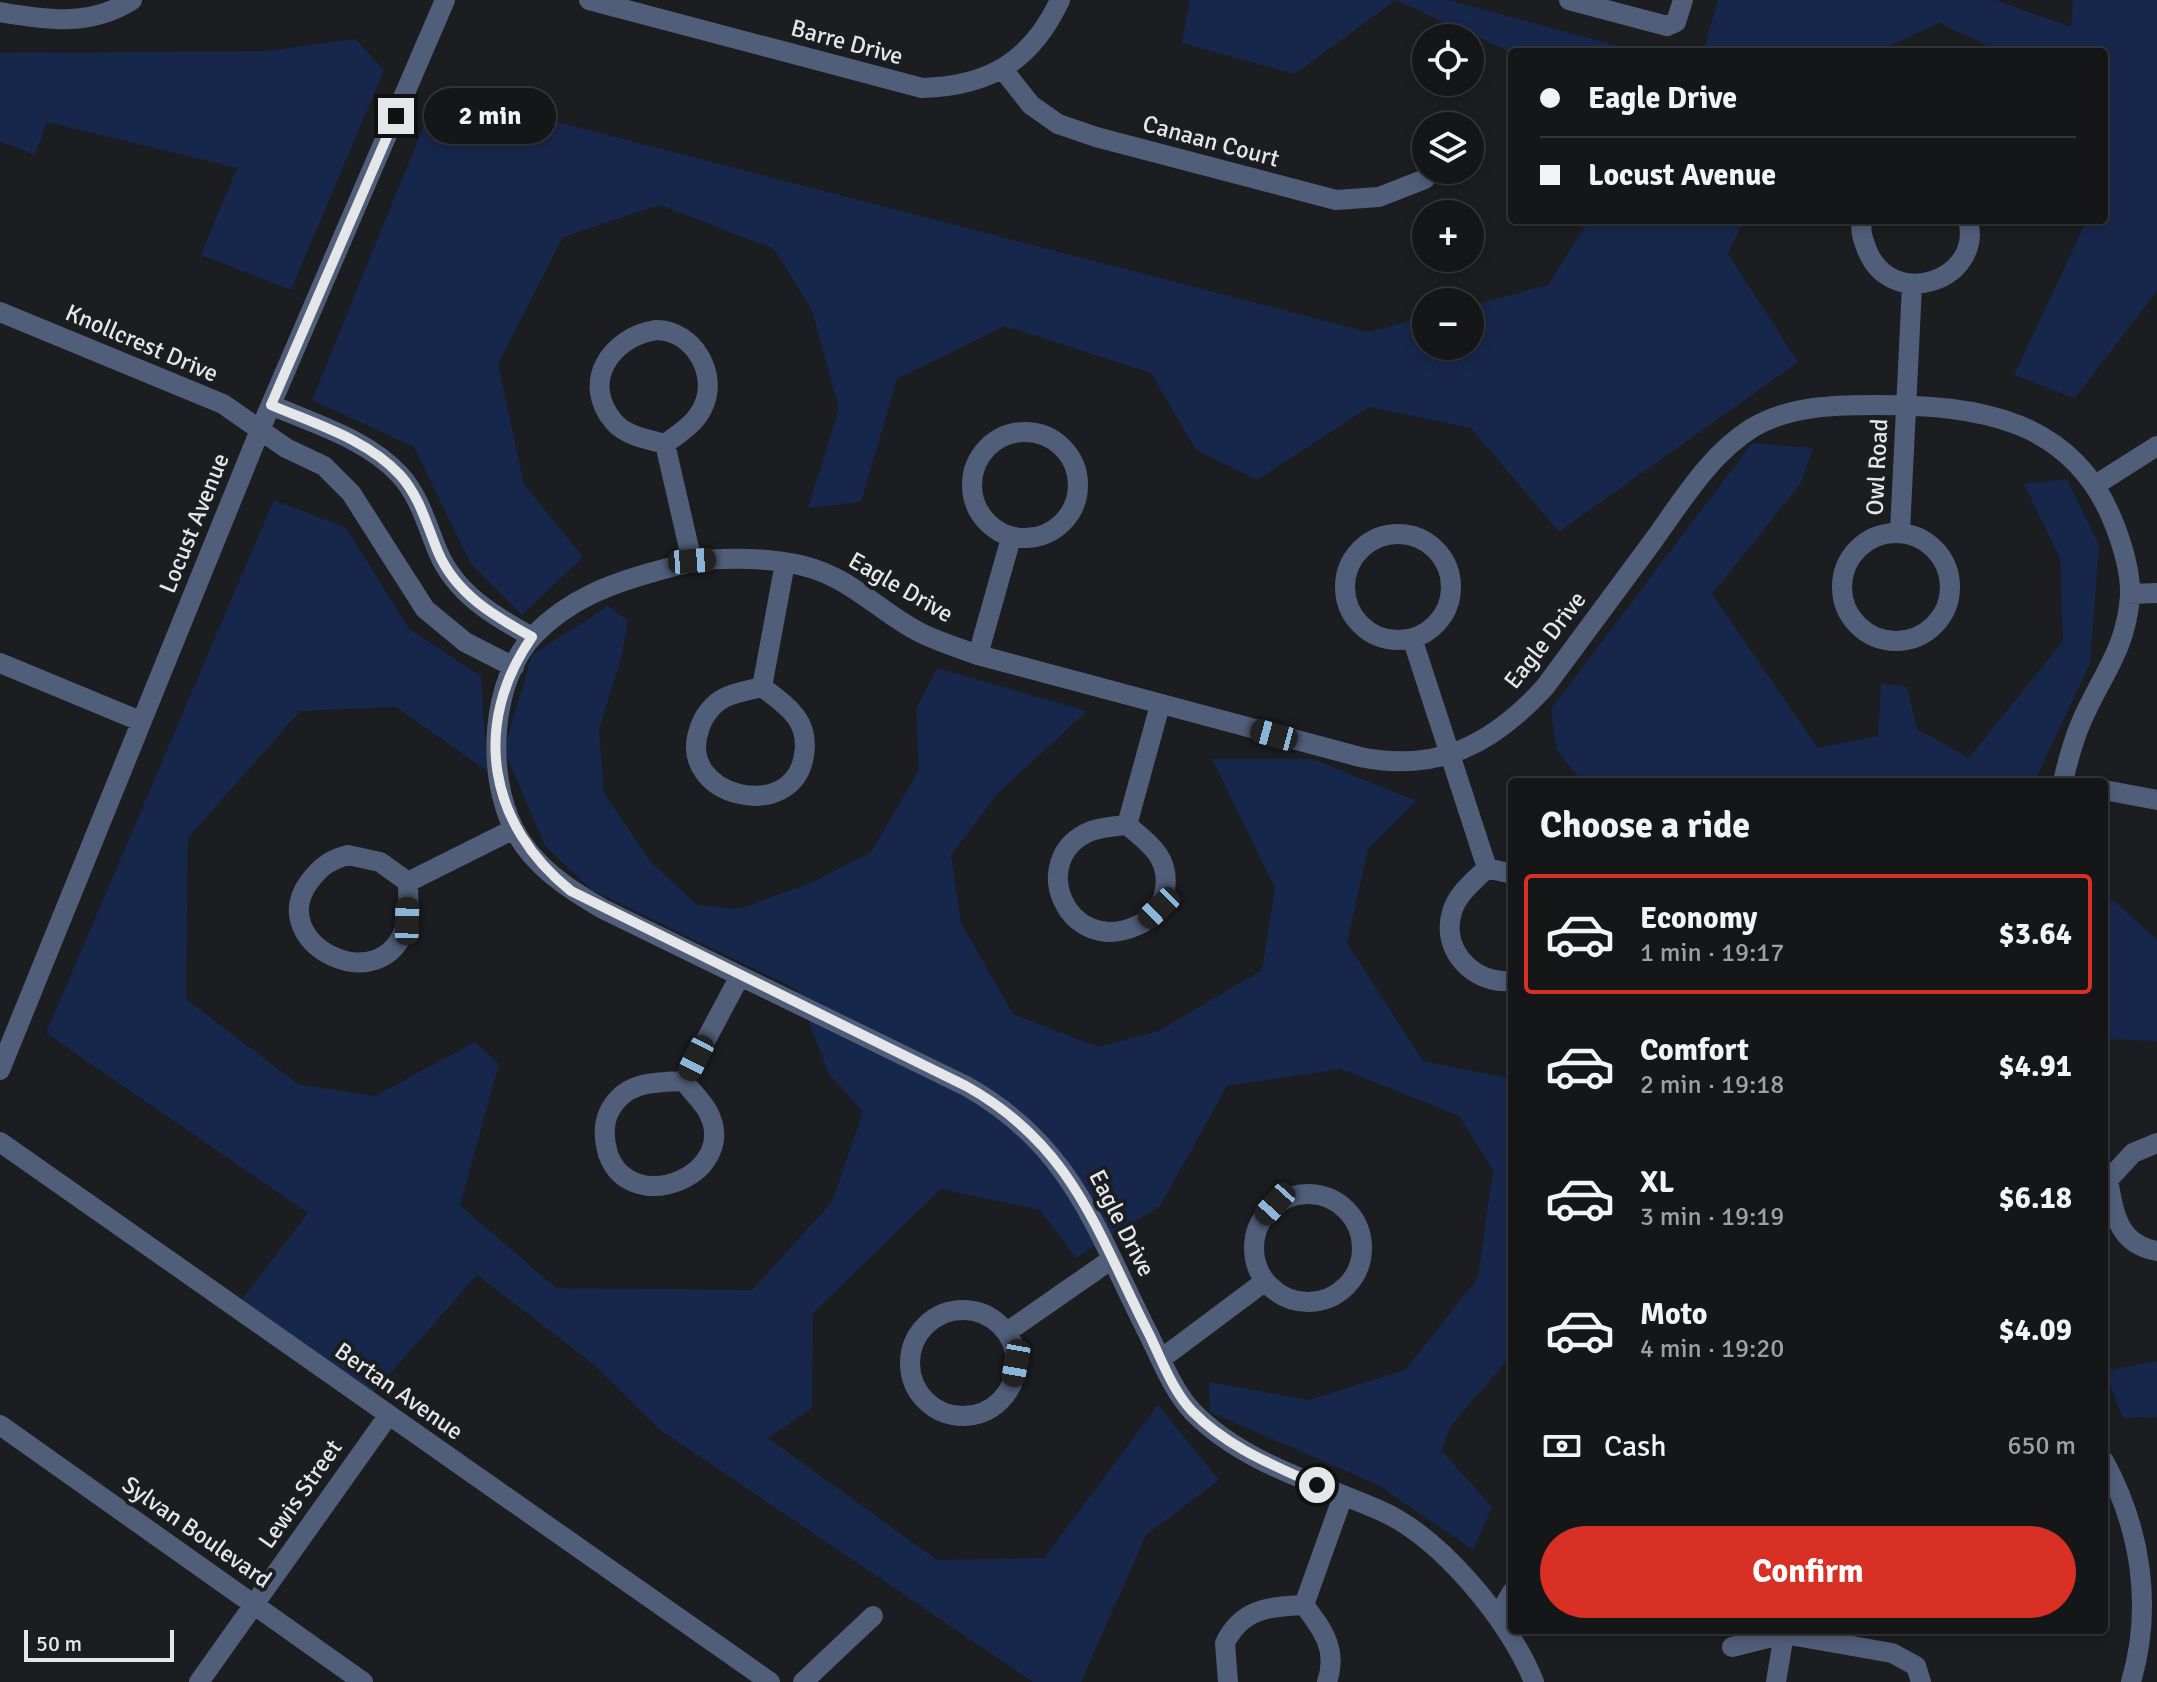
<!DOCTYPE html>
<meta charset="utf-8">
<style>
body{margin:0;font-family:Signika,sans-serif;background:#212325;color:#f1f3f6;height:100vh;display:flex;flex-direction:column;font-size:30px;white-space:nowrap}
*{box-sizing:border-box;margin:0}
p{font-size:26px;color:#9d9fa2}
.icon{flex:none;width:44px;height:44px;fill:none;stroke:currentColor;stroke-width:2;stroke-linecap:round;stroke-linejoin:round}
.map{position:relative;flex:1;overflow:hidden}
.sheet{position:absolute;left:1508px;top:778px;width:600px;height:856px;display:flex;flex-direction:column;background:#141618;border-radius:8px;box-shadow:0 4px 12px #0003,0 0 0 2px #333537}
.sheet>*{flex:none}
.top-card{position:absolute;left:1508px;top:48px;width:600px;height:176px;border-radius:8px;box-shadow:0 4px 12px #0003,0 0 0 2px #333537;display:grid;align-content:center;height:176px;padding:0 32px;background:#141618}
.tools{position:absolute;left:1412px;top:24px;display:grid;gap:16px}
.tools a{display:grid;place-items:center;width:72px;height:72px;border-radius:50%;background:#141618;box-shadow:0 4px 12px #0003,0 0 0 2px #333537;font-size:40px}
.scale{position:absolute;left:24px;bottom:20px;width:150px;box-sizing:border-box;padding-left:8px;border:4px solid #e5e6e9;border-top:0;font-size:22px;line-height:28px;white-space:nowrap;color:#e5e6e9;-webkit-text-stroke:6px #1b1d20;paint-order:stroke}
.end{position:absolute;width:36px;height:36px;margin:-18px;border:10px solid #e5e6e9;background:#111;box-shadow:0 0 0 4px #111}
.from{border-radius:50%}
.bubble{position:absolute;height:56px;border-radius:28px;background:#141618;box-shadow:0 4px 12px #0003,0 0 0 2px #333537;font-size:26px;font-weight:800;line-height:56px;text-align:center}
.car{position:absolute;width:24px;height:48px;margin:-24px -12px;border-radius:10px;box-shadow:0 0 6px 2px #0007;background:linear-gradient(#222 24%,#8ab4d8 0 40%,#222 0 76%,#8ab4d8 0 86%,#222 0)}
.top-card b{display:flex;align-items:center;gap:28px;height:76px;font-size:30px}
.top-card b+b{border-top:2px solid #333537}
.top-card i{width:20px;height:20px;background:#f1f3f6}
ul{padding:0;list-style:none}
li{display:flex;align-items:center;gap:24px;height:120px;margin:0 16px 12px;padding:0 16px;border:4px solid transparent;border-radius:8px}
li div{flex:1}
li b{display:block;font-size:30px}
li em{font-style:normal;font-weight:800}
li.selected{border-color:#d93025}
li>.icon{width:72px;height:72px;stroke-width:1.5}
h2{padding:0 32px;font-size:36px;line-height:96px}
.pay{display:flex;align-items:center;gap:20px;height:88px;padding:0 32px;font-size:30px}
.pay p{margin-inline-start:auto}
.cta{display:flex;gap:16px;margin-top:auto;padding:16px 32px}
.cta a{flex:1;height:92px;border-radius:48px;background:#d93025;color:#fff;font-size:32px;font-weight:800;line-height:92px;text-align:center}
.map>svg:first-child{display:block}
.green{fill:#17264b}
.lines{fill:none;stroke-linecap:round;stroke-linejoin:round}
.minor{stroke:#515e79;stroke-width:20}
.route{stroke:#e5e6e9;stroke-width:10}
.labels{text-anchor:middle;stroke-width:8;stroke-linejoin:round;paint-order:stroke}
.street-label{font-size:24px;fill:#e5e6e9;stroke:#1b1d20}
</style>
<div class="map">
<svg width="2157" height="1682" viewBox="0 0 2157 1682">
<rect width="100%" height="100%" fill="#1b1d20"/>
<path class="green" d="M1190,0H1396L1295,74L1182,43Z
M1396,0H1449L1640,52L1512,53Z
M1718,0H1995L2071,27L2073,0H2157V291L2075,398L2014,375L2087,220H2104V52H2001L1939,23L1876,52H1700L1705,45Z
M355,39L384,70L291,290L201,255L237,168L47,122L35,155L0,141V53L266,51Z
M438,91L1368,332L1426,317V346H1470V306L1548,285L1589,220H1744L1728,254L1798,362L1559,532L1471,428L1369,407L1257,480L1196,450L1151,373L1005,326L897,379L861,502L808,508L839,409L812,310L774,249L660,205L563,237L498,364L524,484L583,557L522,615L471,564L414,447L312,400Z
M1752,443L1813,448L1801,483L1712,594L1818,748L1878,736L1881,683L1907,687L1917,729L1969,758L2063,641L2060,558L2024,484L2067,479L2099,545L2090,663L2038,774V782H1582L1556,749L1551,709Z
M274,500L346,528L409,629L481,676L487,771L396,707L300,711L188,838L186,999L298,1084L375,1096L475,1042L499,1064L460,1205L556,1288L752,1290L832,1202L863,1112L829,1074L796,989L592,890L545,846L504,750L532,655L608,606L628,620L622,655L599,729L604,793L650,861L697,905L740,909L813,882L871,852L919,770L916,709L937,668L1087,711L998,793L951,855L961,923L1013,1014L1098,1047L1159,1031L1262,970L1275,888L1212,759H1313L1416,801L1368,849L1347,943L1423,1061L1512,1079V1355L1452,1424L1441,1450L1492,1507L1473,1550L1378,1485L1210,1412L1209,1382L1309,1400L1405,1370L1478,1278L1493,1170L1459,1116L1341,1069L1227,1086L1160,1206L1076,1258L1040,1210L941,1189L813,1313L812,1408L768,1438L937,1560L1044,1558L1158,1405L1219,1480L1146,1535L1081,1682H1033L659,1429L592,1363L477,1275L365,1402L234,1310L308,1213L46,1033Z
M2111,898L2157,940V1041L2104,1039V929Z
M2157,1361V1417L2123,1418L2104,1371Z"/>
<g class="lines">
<path class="minor" d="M589,0L922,88C989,86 1031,62 1060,0
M1569,0L1667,26L1676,22L1683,0
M0,12C46,20 90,27 132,0
M1004,71L1031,105L1058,124L1096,137L1336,200L1379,197L1425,179
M1862,220C1860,232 1863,239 1867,250C1892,312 1984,280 1968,220
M0,312L223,404L286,448L324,466L351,493L425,609L465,642L514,667
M656,330C694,330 720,376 702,409C694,425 678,434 665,444C648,439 626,436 614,422C580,382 611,337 656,330Z
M271,405C315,424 367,439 400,475C420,497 427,526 438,552C456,594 494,616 532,637
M972 485a53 53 0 1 1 106 0a53 53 0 1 1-106 0Z
M665,444L692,561
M2097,484L2157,446
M1900,531L1912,286
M1842 587a54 54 0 1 1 108 0a54 54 0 1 1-108 0Z
M1345 587a53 53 0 1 1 106 0a53 53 0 1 1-106 0Z
M2130,594L2157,593
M1413,641L1487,868
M978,655L1011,538
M0,663L140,721
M762,687C786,705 810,720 804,755C794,825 676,797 699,730C703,716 713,703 726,697C737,692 750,690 762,687Z
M762,687L785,563
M2104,790L2157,800
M1127,825C1149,843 1170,858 1165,889C1163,906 1151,920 1136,926C1067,957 1025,858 1091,831C1102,827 1116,826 1127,825Z
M1127,825L1160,705
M348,855L380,862L408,882C408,896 410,912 406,925C383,1003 264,944 309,882C321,866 330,860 348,855Z
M1512,874L1487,868C1474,881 1457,894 1452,912C1440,951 1475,985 1512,981
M408,882L514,829
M0,1070L260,430L445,0
M684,1081C691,1091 701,1100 707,1110C743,1173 632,1220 608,1154C604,1140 603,1125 609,1112C624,1081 655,1082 684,1081Z
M684,1081L740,976
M0,1142L770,1682
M2157,1143L2133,1153L2108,1180C2114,1214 2118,1244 2157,1251
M1254 1248a54 54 0 1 1 108 0a54 54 0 1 1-108 0Z
M910 1363a53 53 0 1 1 106 0a53 53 0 1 1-106 0Z
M1007,1332L1112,1259
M1161,1359L1264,1282
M0,1425L363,1682
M2104,1461C2141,1529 2153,1607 2131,1682
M1304,1605L1343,1496
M1498,1616L1512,1592
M1732,1647L1784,1634L1785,1630
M199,1682L388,1416
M803,1682L873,1616
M1228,1682L1225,1643C1242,1608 1269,1607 1304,1605C1323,1630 1338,1650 1327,1682
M1534,1682C1510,1621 1440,1536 1379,1510C1315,1482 1243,1463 1193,1412C1173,1391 1161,1359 1148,1333C1096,1231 1073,1146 966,1086L603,909C568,889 533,866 514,829C486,775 490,680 535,634C570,599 609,584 657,571C679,565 699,559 722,559C755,558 798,560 829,575C863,590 888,617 921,633C939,642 959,648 978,655L1360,757C1438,773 1493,744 1545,687C1581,638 1617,590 1653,541C1682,501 1709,455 1752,428C1789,406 1833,405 1875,405C1978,405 2074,418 2115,526C2123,547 2131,573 2130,596C2126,652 2099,678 2080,725C2073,742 2067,764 2063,782
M1776,1682L1784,1634L1892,1653L1916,1666L1921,1682"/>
</g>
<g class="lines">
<path class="route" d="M396,116L271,405C315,424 367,439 400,475C420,497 427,526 438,552C456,594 494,616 532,637C471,724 488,825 571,891L966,1086C1074,1146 1097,1233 1150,1336C1162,1361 1173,1391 1192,1411C1227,1447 1273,1465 1317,1485"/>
</g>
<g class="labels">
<g class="street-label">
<text transform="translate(847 42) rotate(15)" y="8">Barre Drive</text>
<text transform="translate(1211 141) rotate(15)" y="8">Canaan Court</text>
<text transform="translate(142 343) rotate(23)" y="8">Knollcrest Drive</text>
<text transform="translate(1877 467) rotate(-87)" y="8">Owl Road</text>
<text transform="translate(194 523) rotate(-68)" y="8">Locust Avenue</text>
<text transform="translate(901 587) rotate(30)" y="8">Eagle Drive</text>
<text transform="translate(1545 640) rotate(-52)" y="8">Eagle Drive</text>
<text transform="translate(1122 1223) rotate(63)" y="8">Eagle Drive</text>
<text transform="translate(399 1391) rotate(35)" y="8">Bertan Avenue</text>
<text transform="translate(300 1494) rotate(-55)" y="8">Lewis Street</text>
<text transform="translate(197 1532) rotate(35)" y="8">Sylvan Boulevard</text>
</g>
</g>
</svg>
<div class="tools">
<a><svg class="icon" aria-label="locate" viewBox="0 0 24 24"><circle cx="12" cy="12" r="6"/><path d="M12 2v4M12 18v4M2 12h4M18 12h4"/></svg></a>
<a><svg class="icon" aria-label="layers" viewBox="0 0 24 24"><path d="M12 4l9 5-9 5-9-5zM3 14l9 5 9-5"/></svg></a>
<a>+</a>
<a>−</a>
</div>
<div class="scale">50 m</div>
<i class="end from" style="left:1317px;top:1485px"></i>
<i class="end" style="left:396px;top:116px"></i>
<div class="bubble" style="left:424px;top:88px;width:132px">2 min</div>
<i class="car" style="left:692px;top:561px;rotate:86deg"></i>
<i class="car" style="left:1274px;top:735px;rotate:285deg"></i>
<i class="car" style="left:1159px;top:908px;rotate:226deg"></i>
<i class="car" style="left:407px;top:921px;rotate:1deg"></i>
<i class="car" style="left:696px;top:1058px;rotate:207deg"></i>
<i class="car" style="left:1275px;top:1204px;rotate:222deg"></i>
<i class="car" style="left:1016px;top:1363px;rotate:190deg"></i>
<div class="top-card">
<b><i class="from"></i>Eagle Drive</b>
<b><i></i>Locust Avenue</b>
</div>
<section class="sheet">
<h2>Choose a ride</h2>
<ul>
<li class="selected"><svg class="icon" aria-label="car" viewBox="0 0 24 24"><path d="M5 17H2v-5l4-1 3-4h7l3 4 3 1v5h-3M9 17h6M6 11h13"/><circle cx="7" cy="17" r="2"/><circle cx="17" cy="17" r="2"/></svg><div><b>Economy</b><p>1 min · 19:17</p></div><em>$3.64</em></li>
<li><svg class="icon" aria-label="car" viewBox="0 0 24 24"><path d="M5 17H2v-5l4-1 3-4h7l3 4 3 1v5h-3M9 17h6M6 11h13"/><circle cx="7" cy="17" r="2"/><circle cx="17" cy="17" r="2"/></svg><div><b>Comfort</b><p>2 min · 19:18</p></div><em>$4.91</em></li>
<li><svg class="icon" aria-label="car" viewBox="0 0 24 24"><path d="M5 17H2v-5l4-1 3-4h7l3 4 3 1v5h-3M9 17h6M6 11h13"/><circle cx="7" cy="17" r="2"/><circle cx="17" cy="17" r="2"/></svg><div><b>XL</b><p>3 min · 19:19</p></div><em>$6.18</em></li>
<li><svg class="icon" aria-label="car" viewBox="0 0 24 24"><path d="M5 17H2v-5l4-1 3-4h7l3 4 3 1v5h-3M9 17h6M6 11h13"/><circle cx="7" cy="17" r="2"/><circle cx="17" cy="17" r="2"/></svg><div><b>Moto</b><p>4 min · 19:20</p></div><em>$4.09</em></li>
</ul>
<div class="pay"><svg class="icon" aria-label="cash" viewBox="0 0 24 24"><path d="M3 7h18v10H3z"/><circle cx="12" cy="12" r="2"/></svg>Cash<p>650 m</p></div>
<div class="cta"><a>Confirm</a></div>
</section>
</div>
